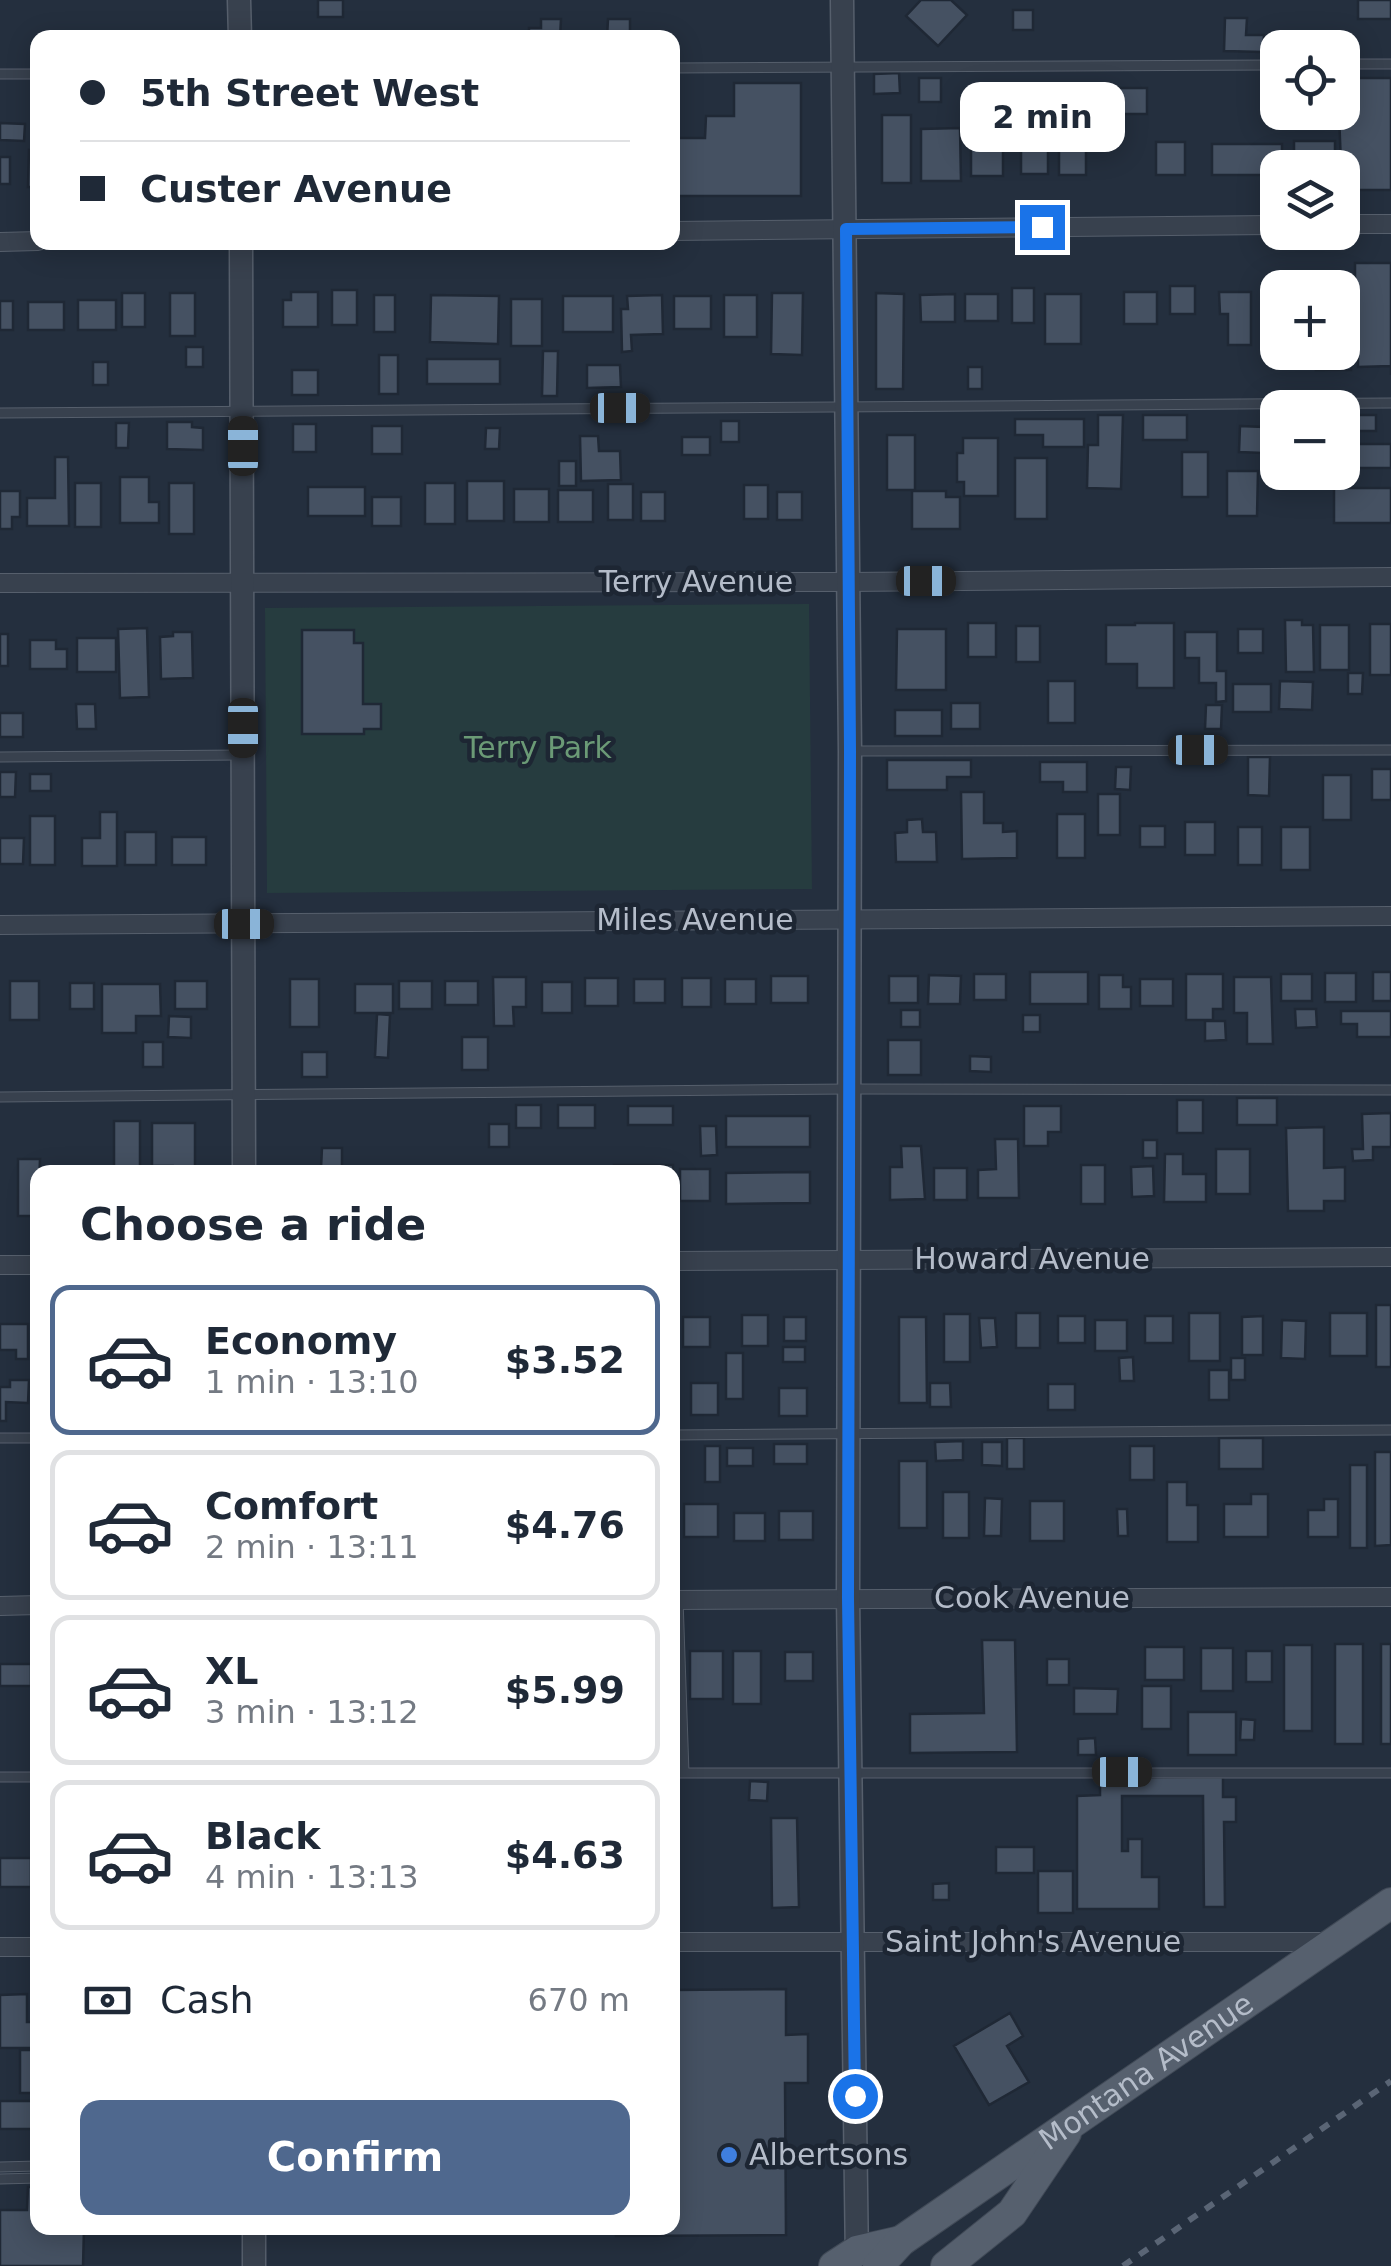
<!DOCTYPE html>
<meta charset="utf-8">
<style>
body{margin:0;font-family:"DejaVu Sans",sans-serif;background:#f2f2f3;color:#1f2937;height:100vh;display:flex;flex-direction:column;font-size:38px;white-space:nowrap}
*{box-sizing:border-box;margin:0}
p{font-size:32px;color:#747a83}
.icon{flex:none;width:55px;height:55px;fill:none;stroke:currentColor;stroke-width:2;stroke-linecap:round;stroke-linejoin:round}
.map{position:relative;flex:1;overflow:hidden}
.panel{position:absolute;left:30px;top:1165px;width:650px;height:1070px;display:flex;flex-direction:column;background:#fff;border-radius:20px;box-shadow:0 5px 25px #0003}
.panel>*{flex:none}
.guide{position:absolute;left:30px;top:30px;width:650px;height:220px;border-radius:20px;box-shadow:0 5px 25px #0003;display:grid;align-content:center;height:220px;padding:0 50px;background:#fff}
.buttons{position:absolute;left:1260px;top:30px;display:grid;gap:20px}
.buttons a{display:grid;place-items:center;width:100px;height:100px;border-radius:20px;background:#fff;box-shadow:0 5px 25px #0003;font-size:50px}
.end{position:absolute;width:45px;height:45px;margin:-22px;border:12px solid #1a73e8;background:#fff;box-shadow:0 0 0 5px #fff}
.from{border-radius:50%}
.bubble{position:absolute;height:70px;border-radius:20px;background:#fff;box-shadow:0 5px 25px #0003;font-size:32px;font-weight:600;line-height:70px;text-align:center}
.car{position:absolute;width:30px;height:60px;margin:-30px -15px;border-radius:12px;box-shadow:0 0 8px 2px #0007;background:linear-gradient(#222 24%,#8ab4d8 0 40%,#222 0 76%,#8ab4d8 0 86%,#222 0)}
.guide b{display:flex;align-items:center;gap:35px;height:95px;font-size:38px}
.guide b+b{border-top:2px solid #e0e1e3}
.guide i{width:25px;height:25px;background:#1f2937}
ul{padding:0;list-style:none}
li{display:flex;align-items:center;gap:30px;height:150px;margin:0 20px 15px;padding:0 30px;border:5px solid #e0e1e3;border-radius:20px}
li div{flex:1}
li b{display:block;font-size:38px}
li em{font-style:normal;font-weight:600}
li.current{border-color:#4f688e}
li>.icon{width:90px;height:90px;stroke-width:1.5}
h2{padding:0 50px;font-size:45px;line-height:120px}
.pay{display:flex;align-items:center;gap:25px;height:110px;padding:0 50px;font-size:38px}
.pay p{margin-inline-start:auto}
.primary-button{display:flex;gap:20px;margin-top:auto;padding:20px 50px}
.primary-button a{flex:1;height:115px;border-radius:20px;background:#4f688e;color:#fff;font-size:40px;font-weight:600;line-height:115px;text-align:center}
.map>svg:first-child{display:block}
.green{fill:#263c3f}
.building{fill:#455162;stroke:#1f2835;stroke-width:2.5}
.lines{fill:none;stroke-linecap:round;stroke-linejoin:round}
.service-casing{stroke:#565f6c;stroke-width:11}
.minor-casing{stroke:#565f6c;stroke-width:20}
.tertiary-casing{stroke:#565f6c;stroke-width:25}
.primary-casing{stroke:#414a57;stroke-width:32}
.service{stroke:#38414e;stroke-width:9}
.minor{stroke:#38414e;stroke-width:18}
.tertiary{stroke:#38414e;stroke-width:22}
.primary{stroke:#56606e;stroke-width:30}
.rail{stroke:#5a6575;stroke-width:6;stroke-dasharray:10 10;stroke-linecap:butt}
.route{stroke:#1a73e8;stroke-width:12}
.shop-dot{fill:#3f7fe0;stroke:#1d2633;stroke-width:4}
.labels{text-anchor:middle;stroke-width:9;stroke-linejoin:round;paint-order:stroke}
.street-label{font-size:30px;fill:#b4bcc9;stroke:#1d2633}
.park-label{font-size:30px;fill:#6b9a76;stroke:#1d2633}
.poi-label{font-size:30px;fill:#b4bcc9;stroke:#1d2633;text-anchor:start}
</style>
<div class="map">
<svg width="1391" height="2266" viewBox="0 0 1391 2266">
<rect width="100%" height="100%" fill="#242f3e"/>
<path class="green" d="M809,604L812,889L267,893L265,608Z"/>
<path class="building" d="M318,0H343V17H318Z
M921,0H951L967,15L938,46L906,16Z
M1358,0H1391V19H1358Z
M1013,10H1033V30H1013Z
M1225,18H1247L1246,35H1264L1263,52L1224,51Z
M541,19H561L560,38H529V28H541Z
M608,19H630V38H607Z
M899,73L900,93L874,94V74Z
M919,78H941V102H919Z
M1342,78H1391V190H1342L1339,114H1311L1342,112Z
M734,83H801V196H672V90L673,138H705L706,116H734Z
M1113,88H1147V114H1113Z
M1083,106H1099V128H1083Z
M882,115H911V183H882Z
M0,123L25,124L24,141L0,140Z
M960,128L961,181H921V129Z
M971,132H1003V176H971Z
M1059,137H1086V175H1059Z
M1294,141H1335V168H1294Z
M1156,142H1185V175H1156Z
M1021,143H1048V174H1021Z
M1212,144H1282V168H1278V175H1212Z
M29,150L38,151V187H28Z
M0,157H10V184H0Z
M1355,263H1391V375V366L1358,367V328H1342V290H1355Z
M1170,286H1195V314H1170Z
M1012,288H1034V323H1012Z
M332,290H357V325H332Z
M291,292H318V327H283V300H291Z
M1124,292H1157V324H1124Z
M1219,292H1251V345H1228V314H1220Z
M122,293H145V327H122Z
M170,293H195V336H170Z
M772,293H803L802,355L771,354Z
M876,293L904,294L903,389H876Z
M955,294V322H921L920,295Z
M965,294H998V321H965Z
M1045,294H1081V344H1045Z
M374,295H395V332H374Z
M431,295L499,296L498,344L430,342Z
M662,295L663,334L631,335L632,351L622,352L621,309H628L627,296Z
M724,295H757V337H724Z
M563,296H613V332H563Z
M674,296H711V329H674Z
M511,299H542V346H511Z
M78,300H116V330H78Z
M0,301H13V330H0Z
M28,302H64V330H28Z
M1342,336H1351V370H1316V352H1342Z
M186,347H203V367H186Z
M543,351H558L557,396H542Z
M379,355H398V394H379Z
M427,359H500V384H427Z
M93,362H108V385H93Z
M587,365H620L621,387L587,388Z
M968,367H982V389H968Z
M292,370H318V395H292Z
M1098,415H1123L1121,489L1087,488L1088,445H1098Z
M1143,415H1187V440H1143Z
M1342,415H1376V431H1342Z
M1015,419H1084V447H1043V435H1015Z
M721,421H739V442H721Z
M167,422H192V427L203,428V450L167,449Z
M116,423H129L128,448H116Z
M293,424H316V452H293Z
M372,426H402V454H372Z
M1240,426L1264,427L1263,453L1239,452Z
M486,428H500L499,449H485Z
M887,435H915V490H887Z
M580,436H598L599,451H620L621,480L581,481Z
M682,437H710V455H682Z
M963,438H998V496H964V482H957V453H963Z
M1347,444H1391V468H1347Z
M1182,452H1208V497H1182Z
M55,457H68L69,526H27V498H55Z
M1015,458H1047V519H1015Z
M559,461H576V486H559Z
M1227,471H1258L1257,516H1227Z
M120,477H149V502H159V523H120Z
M467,481H504V521H467Z
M75,483H101V527H75Z
M169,483H194V534H169Z
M425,483H455V524H425Z
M608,484H633V520H608Z
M744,485H768V519H744Z
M308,487H365V516H308Z
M1334,488H1391V523H1334Z
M514,489H549V522H514Z
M558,490H593V522H558Z
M0,491H20V517H12V529H0Z
M912,491H946V497H960V529H912Z
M641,492H665V521H641Z
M777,492H802V520H777Z
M372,497H401V526H372Z
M1285,620H1302V625H1313L1314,672H1286Z
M968,623H996V657H968Z
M1135,623H1174V688H1137V664H1106V625H1135Z
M1370,624H1391V675H1370Z
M1320,625H1349V670H1320Z
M1016,626H1040V662H1016Z
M147,628L149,697L120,698L118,629Z
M897,629H946V690H896Z
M1238,629H1263V653H1238Z
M302,630H354V643H363V704H381V729H364V734H302Z
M173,632H192L193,678L161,679L160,637L173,636Z
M1185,632H1217V671H1226V701L1216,702V683H1199V658H1185Z
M0,634H8V666H0Z
M77,638H116V672H77Z
M30,640H56V649H67V669H30Z
M1348,673H1363L1362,694H1348Z
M1048,681H1075V723H1048Z
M1280,681L1313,682L1312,710L1279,709Z
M1233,684H1271V712H1233Z
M951,703H980V729H951Z
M76,704H95L96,729H77Z
M1206,705H1222L1221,729H1205Z
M895,710H942V736H895Z
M0,713H23V737H0Z
M1248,757H1270L1269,796L1248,795Z
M887,760H971V777H947V790H887Z
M1040,762H1087V792H1063V782H1040Z
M1116,767H1131L1130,790L1115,789Z
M1372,769H1391V800H1372Z
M0,772H16L15,797H0Z
M30,774H51V791H30Z
M1323,775H1351V820H1323Z
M961,792H984V823H1003V832L1017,831V858L962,859Z
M1098,794H1120V835H1098Z
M100,812H117V866H82V838H100Z
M1057,814H1085V858H1057Z
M30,816H55V865H30Z
M922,819L923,832H936L937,862H896L895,833L907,832V820Z
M1185,822H1215V855H1185Z
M1140,826H1165V847H1140Z
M1238,827H1262V865H1238Z
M1281,827H1310V870H1281Z
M125,832H156V865H125Z
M172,837H206V865H172Z
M0,838H24L23,864H0Z
M1030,972H1088V1004H1030Z
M1373,972H1391V1001H1373Z
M1325,973H1356V1002H1325Z
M974,974H1006V1000H974Z
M1186,974H1223V1009H1213V1020H1186Z
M1281,974H1312V1001H1281Z
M929,975L961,976L960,1004H928Z
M1099,975H1123V987H1131V1009H1099Z
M771,976H808V1003H771Z
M889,976H918V1003H889Z
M493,977H526V1007H513L514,1026H494Z
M1234,977H1271L1273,1044H1247V1013H1234Z
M585,978H618V1006H585Z
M682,978H711V1007H682Z
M290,979H319V1027H290Z
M634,979H665V1003H634Z
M725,979H756V1004H725Z
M1140,979H1173V1006H1140Z
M10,981H39V1020H10Z
M175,981H207V1009H175Z
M399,981H432V1009H399Z
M445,981H478V1005H445Z
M542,982H572V1013H542Z
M70,983H94V1009H70Z
M102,984H160L161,1016H136V1033H102Z
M355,984H393V1013H355Z
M1295,1009H1316L1317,1027L1296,1028Z
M901,1010H920V1027H901Z
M1341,1011H1391V1037H1357V1024H1341Z
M377,1014L390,1015L388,1058L375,1057Z
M1023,1015H1040V1032H1023Z
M169,1016L191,1017V1038L168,1037Z
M1205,1021H1225L1226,1040L1205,1041Z
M462,1037H488V1070H462Z
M888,1040H921V1075H888Z
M143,1042H163V1067H143Z
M302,1052H327V1077H302Z
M970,1056L991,1057V1072L970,1071Z
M1237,1098H1277V1125H1237Z
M1177,1100H1203V1133H1177Z
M516,1105H541V1128H516Z
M558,1105H595V1128H558Z
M628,1106H673V1125H628Z
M1024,1106H1061V1132H1048V1146H1024Z
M1391,1113V1147H1373V1160L1353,1161L1352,1149H1363L1362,1114Z
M726,1116H810V1147H726Z
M114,1121H140V1172H114Z
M152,1123H195V1170H208V1172H175L173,1166H152Z
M489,1124H509V1147H489Z
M700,1126H716L717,1155L701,1156Z
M1324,1127V1168L1345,1167V1201H1324V1211H1288L1286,1128Z
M995,1139H1018L1019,1198H978V1170L996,1169Z
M1143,1140H1157V1158H1143Z
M901,1146H921L925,1199L890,1200V1167H902Z
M322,1148H342V1172H299V1168H321Z
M1216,1149H1250V1194H1216Z
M1165,1154H1183V1174H1206V1202H1164Z
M18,1159H40L38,1216H18Z
M614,1165H673V1199L672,1172H614Z
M1081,1165H1105V1204H1081Z
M1153,1166L1154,1196L1132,1197L1131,1167Z
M934,1168H967V1200H934Z
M680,1169H710V1201H680Z
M810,1172V1203L726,1204V1173Z
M1376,1305H1391V1367H1376Z
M1016,1313H1040V1348H1016Z
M1189,1313H1220V1361H1189Z
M1330,1313H1367V1356H1330Z
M944,1314H970V1362H944Z
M742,1315H768V1346H742Z
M1058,1316H1085V1343H1058Z
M1145,1316H1173V1343H1145Z
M1263,1316V1355H1242V1317Z
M683,1317H710V1347H683Z
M784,1317H806V1341H784Z
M899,1317H926L927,1403H899Z
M979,1318H995L997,1347L981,1348Z
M1095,1320H1127V1351H1095Z
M1282,1320L1306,1321L1305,1359L1281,1358Z
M0,1324H28V1359H16V1350H0Z
M783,1347H805V1362H783Z
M726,1353H743V1399H726Z
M1133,1357L1134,1381H1120L1119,1358Z
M1231,1358H1245V1380H1231Z
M1209,1370H1229V1400H1209Z
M10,1380H29L28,1403L6,1402V1421H0V1387H10Z
M691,1383H718V1415H691Z
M930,1383H950L951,1407H930Z
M1048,1384H1075V1410H1048Z
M779,1388H807V1416H779Z
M1007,1438H1024V1469H1007Z
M1219,1438H1263V1469H1219Z
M963,1441V1460L936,1461L935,1442Z
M982,1442H1002V1466L982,1465Z
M774,1444H807V1464H774Z
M705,1446H720V1482H705Z
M1130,1446H1154V1480H1130Z
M727,1448H753V1466H727Z
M1375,1452H1391V1545L1375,1546Z
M899,1461H927V1528H899Z
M1350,1465H1367V1548H1350Z
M1167,1482H1187V1505H1198V1542H1167Z
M943,1492H969V1538H943Z
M1251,1494H1268V1537H1224V1504H1251Z
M985,1498L1002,1499L1001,1536H984Z
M1324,1499H1338V1537H1308V1510H1324Z
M1030,1501H1064V1541H1030Z
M684,1504H718V1537H684Z
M1117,1509H1127L1128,1536H1118Z
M779,1511H813V1540H779Z
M734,1513H765V1541H734Z
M982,1640H1015L1017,1752L910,1753V1714L984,1713Z
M1335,1644H1363V1744H1335Z
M1381,1644H1391V1744H1381Z
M1284,1645H1312V1731H1284Z
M1145,1647H1184V1680H1145Z
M1201,1648H1233V1691H1201Z
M690,1651H723V1699H690Z
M733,1651H761V1704H733Z
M1246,1651H1272V1682H1246Z
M785,1652H813V1681H785Z
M1047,1659H1069V1685H1047Z
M0,1664H31V1686H0Z
M1142,1686H1171V1729H1142Z
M1074,1688L1118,1689L1117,1714H1074Z
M1188,1712H1236V1755H1188Z
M1241,1719L1255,1720L1254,1740H1240Z
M1095,1738L1096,1755H1078V1739Z
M1223,1777V1797H1236V1822H1224L1225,1907H1204L1203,1796H1122V1851H1128V1839H1142V1877H1159V1909H1077V1796L1100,1795V1778Z
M750,1781L768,1782L767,1801L749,1800Z
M771,1818H797L799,1907L772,1908Z
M996,1847H1034V1873H996Z
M0,1858H31V1887H0Z
M1038,1871H1073V1913H1038Z
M949,1883V1900H933V1884Z
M786,1989V2035L808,2034V2083H785L786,2235L616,2236V2228H672V1990Z
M27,1994V2022H38V2048H0V1995Z
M1010,2013L1023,2036L1007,2046L1029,2082L989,2105L954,2046Z
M20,2050H38V2093H20Z
M0,2101H38V2129H0Z
M28,2187H38V2228H84L83,2266H0V2210H27Z"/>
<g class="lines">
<defs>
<path id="service" d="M1342,64H1391
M672,68L1278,65
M0,74H38
M0,413L1391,403
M852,751L1391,750
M0,757L241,755
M0,1097L848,1089L1391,1090
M672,1435L1391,1430
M0,1438H38
M678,1599L684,1773
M672,1773H1391
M0,1777H38
M0,2167L38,2166
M0,2179L38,2178"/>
<path id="minor" d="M1342,224H1391
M672,231L1278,225
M0,242L38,241
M0,583L848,582L1391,577
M0,925L1391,916
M672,1261L1391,1257
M0,1265H38
M672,1600L1391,1597
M0,1606L38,1605
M672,1942H1328
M0,1947H38"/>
<path id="tertiary" d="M239,0L240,38
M842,0L850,751L848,1598L857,2263
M241,242L244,1172
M254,2266V2228"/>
<g id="primary">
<path d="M834,2266L857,2251L901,2241"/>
<path id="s1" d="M878,2266L901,2241L1391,1903"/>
<path d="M946,2266L1012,2213L1066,2133"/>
</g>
</defs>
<use href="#service" class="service-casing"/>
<use href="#minor" class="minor-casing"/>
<use href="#tertiary" class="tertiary-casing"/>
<use href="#primary" class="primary-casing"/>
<use href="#service" class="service"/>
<use href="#minor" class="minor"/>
<use href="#tertiary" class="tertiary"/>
<use href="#primary" class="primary"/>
<path class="rail" d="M1123,2266L1391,2081"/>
</g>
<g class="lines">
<path class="route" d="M855,2096L848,1598L850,751L846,229L1042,227"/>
</g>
<circle class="shop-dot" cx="729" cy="2155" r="10"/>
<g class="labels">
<g class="street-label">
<text x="696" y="592">Terry Avenue</text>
<text x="695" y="930">Miles Avenue</text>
<text x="1032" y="1269">Howard Avenue</text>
<text x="1032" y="1608">Cook Avenue</text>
<text x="1033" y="1952">Saint John's Avenue</text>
<text dy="10" stroke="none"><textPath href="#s1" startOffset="332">Montana Avenue</textPath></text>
</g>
<g class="park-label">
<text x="538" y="758">Terry Park</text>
</g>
<g class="poi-label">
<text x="749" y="2165">Albertsons</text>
</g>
</g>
</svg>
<div class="buttons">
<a><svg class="icon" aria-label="locate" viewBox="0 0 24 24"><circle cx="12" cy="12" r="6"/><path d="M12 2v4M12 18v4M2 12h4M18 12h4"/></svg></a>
<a><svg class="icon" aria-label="layers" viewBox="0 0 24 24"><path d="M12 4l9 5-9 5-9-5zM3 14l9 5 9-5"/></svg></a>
<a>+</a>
<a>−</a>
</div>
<i class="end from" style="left:855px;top:2096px"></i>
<i class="end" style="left:1042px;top:227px"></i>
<div class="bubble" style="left:960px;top:82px;width:165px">2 min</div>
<i class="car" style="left:620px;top:408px;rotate:90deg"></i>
<i class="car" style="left:243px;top:446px;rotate:0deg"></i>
<i class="car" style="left:926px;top:581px;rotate:90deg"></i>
<i class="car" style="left:243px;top:728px;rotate:180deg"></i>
<i class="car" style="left:1198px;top:750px;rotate:90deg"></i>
<i class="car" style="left:244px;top:924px;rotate:90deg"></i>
<i class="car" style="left:1122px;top:1772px;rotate:90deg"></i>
<div class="guide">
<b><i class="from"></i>5th Street West</b>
<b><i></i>Custer Avenue</b>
</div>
<section class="panel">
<h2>Choose a ride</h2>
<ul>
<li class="current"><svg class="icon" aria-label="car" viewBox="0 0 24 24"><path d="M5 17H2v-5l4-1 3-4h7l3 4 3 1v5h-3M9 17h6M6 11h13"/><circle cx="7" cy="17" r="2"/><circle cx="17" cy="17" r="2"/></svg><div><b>Economy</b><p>1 min · 13:10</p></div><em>$3.52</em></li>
<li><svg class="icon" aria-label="car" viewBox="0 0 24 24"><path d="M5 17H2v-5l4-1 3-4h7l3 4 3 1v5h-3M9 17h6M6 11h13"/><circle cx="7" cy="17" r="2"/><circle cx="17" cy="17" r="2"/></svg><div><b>Comfort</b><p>2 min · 13:11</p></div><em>$4.76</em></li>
<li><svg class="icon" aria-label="car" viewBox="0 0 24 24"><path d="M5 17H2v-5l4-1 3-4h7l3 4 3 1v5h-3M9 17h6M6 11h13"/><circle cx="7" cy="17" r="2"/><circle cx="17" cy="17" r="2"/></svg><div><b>XL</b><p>3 min · 13:12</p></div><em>$5.99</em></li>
<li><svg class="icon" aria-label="car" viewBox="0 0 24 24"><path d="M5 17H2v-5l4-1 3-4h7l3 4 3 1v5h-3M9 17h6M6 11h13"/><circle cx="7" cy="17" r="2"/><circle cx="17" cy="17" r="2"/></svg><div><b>Black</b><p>4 min · 13:13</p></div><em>$4.63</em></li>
</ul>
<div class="pay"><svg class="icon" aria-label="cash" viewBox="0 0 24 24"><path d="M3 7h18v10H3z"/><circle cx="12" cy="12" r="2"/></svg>Cash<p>670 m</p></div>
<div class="primary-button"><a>Confirm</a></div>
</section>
</div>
